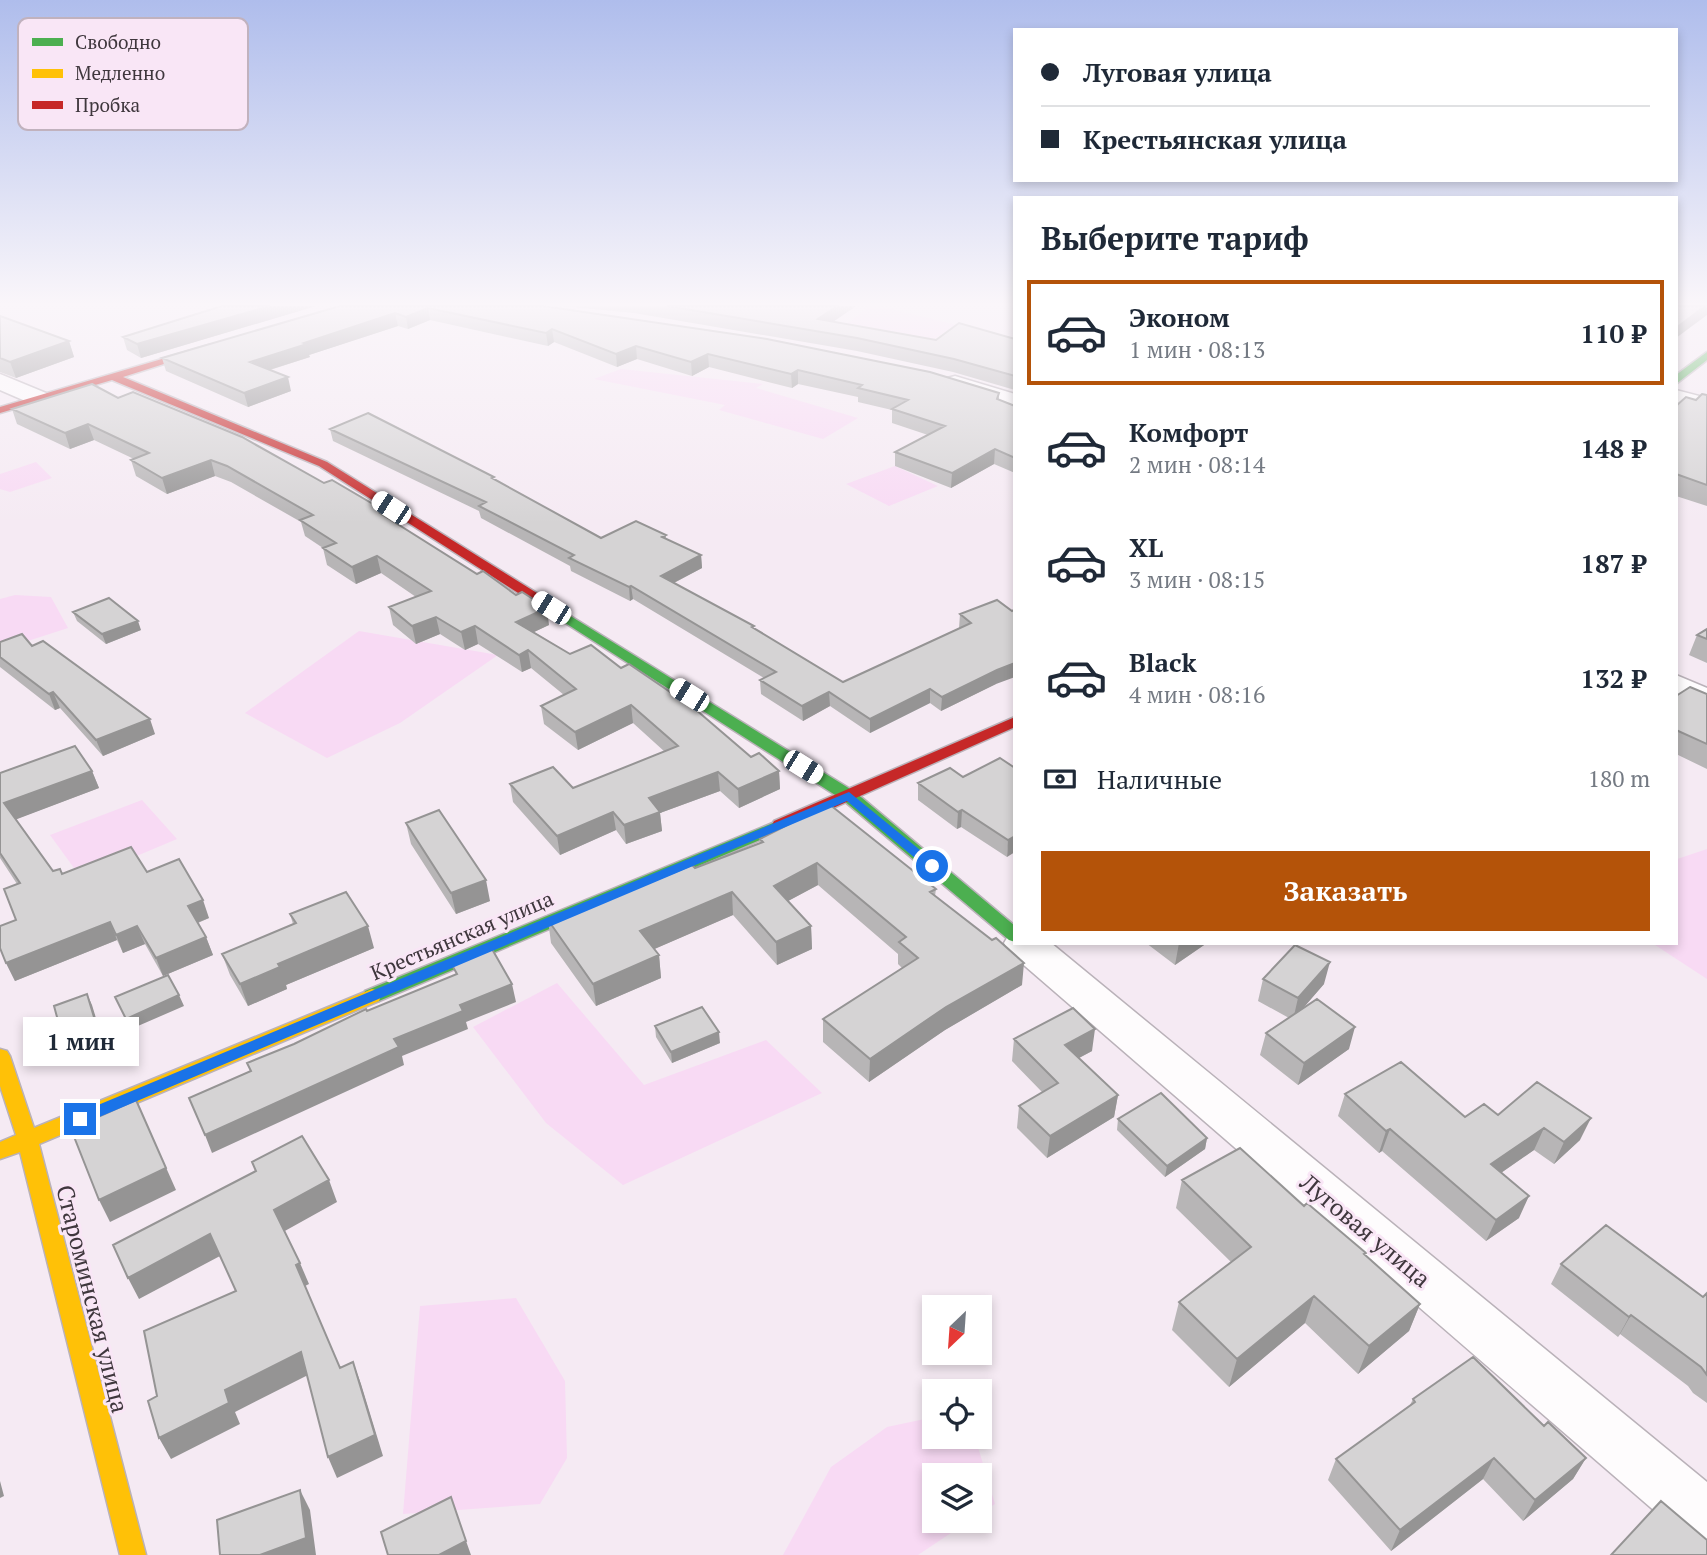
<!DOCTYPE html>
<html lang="ru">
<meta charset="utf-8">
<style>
body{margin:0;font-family:"PT Serif",serif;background:#f2f2f3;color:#1f2937;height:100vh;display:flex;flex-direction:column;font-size:26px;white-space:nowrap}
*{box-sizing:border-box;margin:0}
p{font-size:23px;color:#747a83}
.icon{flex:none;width:38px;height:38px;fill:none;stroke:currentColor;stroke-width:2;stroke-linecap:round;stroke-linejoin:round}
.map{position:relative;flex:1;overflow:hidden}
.panel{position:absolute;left:1013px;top:196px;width:665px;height:749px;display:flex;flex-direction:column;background:#fff;border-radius:0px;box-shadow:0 4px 10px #0003}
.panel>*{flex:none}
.banner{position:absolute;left:1013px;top:28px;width:665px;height:154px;border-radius:0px;box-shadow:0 4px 10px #0003;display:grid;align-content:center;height:154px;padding:0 28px;background:#fff}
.needle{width:46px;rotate:205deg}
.buttons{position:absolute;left:922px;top:1295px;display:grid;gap:14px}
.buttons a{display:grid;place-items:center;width:70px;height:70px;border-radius:0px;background:#fff;box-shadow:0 4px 10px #0003;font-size:35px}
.end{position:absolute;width:32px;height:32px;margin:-16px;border:9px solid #1a73e8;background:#fff;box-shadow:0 0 0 4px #fff}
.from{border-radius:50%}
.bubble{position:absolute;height:49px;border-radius:0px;background:#fff;box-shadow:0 4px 10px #0003;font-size:23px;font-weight:700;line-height:49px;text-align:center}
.car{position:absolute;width:21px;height:42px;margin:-21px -10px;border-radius:9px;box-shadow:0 0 5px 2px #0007;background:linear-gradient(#fff 24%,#345 0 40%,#fff 0 76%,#345 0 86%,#fff 0)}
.banner b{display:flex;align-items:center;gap:24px;height:66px;font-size:26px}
.banner b+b{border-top:2px solid #e0e1e3}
.banner i{width:18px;height:18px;background:#1f2937}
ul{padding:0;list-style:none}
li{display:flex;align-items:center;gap:21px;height:105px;margin:0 14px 10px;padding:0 14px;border:4px solid transparent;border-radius:0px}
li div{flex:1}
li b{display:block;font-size:26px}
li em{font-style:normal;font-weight:700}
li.current{border-color:#b45309}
li>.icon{width:63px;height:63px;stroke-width:1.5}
h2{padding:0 28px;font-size:32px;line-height:84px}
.pay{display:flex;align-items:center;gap:18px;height:77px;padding:0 28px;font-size:26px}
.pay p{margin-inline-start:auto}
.cta{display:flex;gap:14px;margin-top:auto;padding:14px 28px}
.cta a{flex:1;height:80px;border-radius:0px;background:#b45309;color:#fff;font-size:28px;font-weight:700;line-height:80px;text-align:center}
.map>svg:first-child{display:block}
.green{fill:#f8daf4}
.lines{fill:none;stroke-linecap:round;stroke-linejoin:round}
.street-casing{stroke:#bab2b9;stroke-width:3}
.fast-casing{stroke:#bab2b9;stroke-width:3}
.slow-casing{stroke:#bab2b9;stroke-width:3}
.jam-casing{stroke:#bab2b9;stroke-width:3}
.street{fill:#fefcfd;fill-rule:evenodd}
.fast{fill:#4caf50;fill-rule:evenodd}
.slow{fill:#ffc107;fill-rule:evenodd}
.jam{fill:#c62828;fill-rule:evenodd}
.wall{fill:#b7b5b6}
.shaded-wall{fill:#959494}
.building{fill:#d5d3d4;stroke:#959494;stroke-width:2}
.route{fill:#1a73e8}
.labels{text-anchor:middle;stroke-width:6;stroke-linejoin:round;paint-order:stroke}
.street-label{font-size:21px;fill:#3f373d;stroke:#f9e6f6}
.near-street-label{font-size:24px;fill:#3f373d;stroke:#f9e6f6}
.key{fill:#f9e6f6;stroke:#c1b2be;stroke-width:2}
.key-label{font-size:19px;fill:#3f373d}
</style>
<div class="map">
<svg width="1707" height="1555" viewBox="0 0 1707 1555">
<rect width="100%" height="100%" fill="#f5eaf3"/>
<path class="green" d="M869,306H879L957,325L924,345L842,328Z
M621,369L763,384L756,388L858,418L823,439L719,410L725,405L594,379Z
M36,462L52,478L10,492L0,489V474Z
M895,466L938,486L889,506L846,484Z
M15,595L51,597L68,628L0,650V599Z
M359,631L498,655L400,723L327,758L245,713Z
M142,800L177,839L82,879L50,835Z
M1707,849V979L1652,943H1676L1677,859Z
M557,983L644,1085L766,1040L822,1093L623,1185L546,1123L473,1027Z
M516,1298L565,1381L567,1458L540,1504L403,1514L420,1306Z
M934,1417V1437H975L995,1504L980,1513V1475H934V1521H969L918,1555H783L831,1467L887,1427Z"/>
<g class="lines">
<defs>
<path id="street" d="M0,374L46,393L50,398L46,403H30L0,390Z
M955,376L1015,394V409L947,388L943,383L947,378Z
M1676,390L1707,398V412L1676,404Z
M1676,675L1707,688V710L1676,698Z
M1015,932V943H1051L1707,1482V1548L1687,1539L1010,953L1004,943L1010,933Z"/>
<path id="fast" d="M1707,352V360L1676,384V375Z
M564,612L855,792L1015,926V942L1009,940L843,800L559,619L557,616L559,613Z
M780,820L788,825L786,829L379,1001L372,1003L365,1001L363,996L365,991Z"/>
<path id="slow" d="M372,989L379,991L381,996L379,1001L39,1144L146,1555H120L20,1152L0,1159V1142L16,1135L0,1086V1049L7,1051L10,1056L34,1128Z"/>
<path id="jam" d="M209,345L217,347L123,377L327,462L569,613L571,616L569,619H559L319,466L112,380L0,413V407Z
M1015,717V727L786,829L780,830L772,825L774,821Z"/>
</defs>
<use href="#street" class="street-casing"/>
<use href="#fast" class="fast-casing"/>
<use href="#slow" class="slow-casing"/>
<use href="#jam" class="jam-casing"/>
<use href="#street" class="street"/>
<use href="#fast" class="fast"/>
<use href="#slow" class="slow"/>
<use href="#jam" class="jam"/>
</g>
<path class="wall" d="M222,306H316L141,358L127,350L123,337Z
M340,306H543L999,393V399L1015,406V473L994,464L951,488L895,466V452L928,435L892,423V410L858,402V397L798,384L792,388L709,367L692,376L637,359L617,367L554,342L548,346L430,320L408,329L398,326L309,355L310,357L270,370L291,391L248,407L166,371L162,358Z
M562,306H856L833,322L936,340L1015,339V390L953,372L857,351L634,313Z
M0,316L69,341L74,357L16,378L0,372Z
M1707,395V506L1676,496V406L1696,400Z
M118,398L387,518L549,625L534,632L570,654L621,668L751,757L779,771L780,789L739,808L720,791L660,813L662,831L626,844L616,830L560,855L513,802L510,784L573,788L665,752L633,723L578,750L544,724L541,706L564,695L531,668L522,672L478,644L465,650L440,634L416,644L393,625L389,607L416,597L381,573L356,584L327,565L323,548L305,536L301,522L231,482L215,476L167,494L136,476L131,460L134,459L94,440L70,449L17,424L12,409Z
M330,429L495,480L601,538L666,535V539L701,555L702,568L674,583L754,626V628L843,682L959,628L960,614L997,600L996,684L941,711L930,703L870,733L830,706L803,721L761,694L760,680L764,678L633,599L630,601L571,571L570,566L481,518L479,511L333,441Z
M73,612L141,630L106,644L77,621Z
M1707,629V663L1689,655L1697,635Z
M0,642L32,646L155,734L103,756L60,708L55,710L0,667Z
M1707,694V769L1676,754V696Z
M1015,768L1007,857L961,827L957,829L918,800V783L963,777Z
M92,771L99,788L16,819L53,871L62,874L147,872L209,918L198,923L206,937L213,955L163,976L145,944L123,953L117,940L15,981L6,963L16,920L17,884L0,858V773Z
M406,823L490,901L456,914L411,844Z
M760,839L936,889L935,896L1022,985L945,1030L869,1082L823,1042V1019L902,968L898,964V954L818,885L788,901L811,926L812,949L777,965L733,915L654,949L659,955L661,978L596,1006L551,943L548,920L695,868L760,843Z
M290,914L374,948L286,985L287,989L248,1006L230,975L222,954L293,924Z
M1146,943H1207L1175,965Z
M1263,979L1324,984L1302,1009L1349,1049L1298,1085L1260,1055L1266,1033L1289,1018L1258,1001Z
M655,1026L720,1043L672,1063L656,1037Z
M1014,1039L1092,1051L1079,1058L1118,1095L1114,1117L1047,1158L1017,1128L1019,1106L1042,1092L1012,1061Z
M1345,1094L1465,1117L1498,1115L1580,1140L1554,1164L1534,1150L1501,1173L1519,1218L1486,1241L1382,1151L1379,1153L1338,1116Z
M1118,1119L1207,1138L1205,1149L1165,1177L1117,1130Z
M1182,1180L1304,1206L1365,1255L1420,1304L1409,1331L1358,1374L1305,1323L1229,1387L1172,1330L1179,1302L1231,1262L1176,1208Z
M1561,1264L1703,1297L1707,1293V1403L1693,1393L1688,1386L1620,1334L1618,1337L1551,1284Z
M1413,1399L1544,1426L1586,1458L1573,1479L1523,1521L1483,1479L1391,1551L1328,1480L1336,1459L1410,1405Z"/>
<path class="shaded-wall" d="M270,306H316L141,358L137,344Z
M837,306H856L818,332V319Z
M1705,306H1707V315L1676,338V328Z
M428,308L430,320L408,329L406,317Z
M395,313L398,326L309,355L310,357L253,375L250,362L304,343Z
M552,329L554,342L548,346L546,333Z
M69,341L74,357L16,378L10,362Z
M636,346L637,359L617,367L616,354Z
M708,354L709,367L692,376L691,362Z
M798,370V384L792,388L791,374Z
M288,377L291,391L248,407L244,393Z
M88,424L94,440L70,449L65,433Z
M995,449L994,464L951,488L952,473Z
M211,460L215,476L167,494L162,478Z
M701,555L702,568L662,589L661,576Z
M377,556L381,573L356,584L352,567Z
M631,586L633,599L630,601L629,587Z
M547,608L549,625L519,639L516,622Z
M436,617L440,634L416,644L412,626Z
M138,621L141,630L106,644L102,634Z
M475,626L478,644L465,650L461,632Z
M528,650L531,668L522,672L519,655Z
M1015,663V677L996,684L941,711L942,697L997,670Z
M930,689V703L870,733V719Z
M53,692L60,708L55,710L49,694Z
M829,692L830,706L803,721L802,706Z
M631,705L633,723L578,750L575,732Z
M150,719L155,734L103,756L96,740Z
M92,771L99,788L12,821L4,803Z
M779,771L780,789L739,808L738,789Z
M718,772L720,791L660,813L662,831L626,844L624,825L649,798Z
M962,810L961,827L957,829L958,812Z
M613,812L616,830L560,855L557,836Z
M1015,836V852L1007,857L1008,840Z
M817,863L818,885L775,908L774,886Z
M486,880L490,901L456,914L451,893Z
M732,892L733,915L643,954L640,931Z
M203,900L209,918L194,924L188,906Z
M110,922L117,940L15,981L6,963Z
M137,926L145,944L123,953L116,935Z
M368,926L374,948L286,985L287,989L248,1006L240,984L278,964Z
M811,926L812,949L777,965L776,942Z
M206,937L213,955L163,976L156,958Z
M1179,943H1207L1175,965Z
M659,955L661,978L596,1006L593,984Z
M1330,962L1324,984L1293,1020L1298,998Z
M1024,963L1022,985L945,1030L869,1082L870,1059L946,1007Z
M512,984L516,1002L466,1022L468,1029L402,1056L404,1065L212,1153L205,1135L394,1039L460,1005Z
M87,994L92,1005L102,1038L69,1050L63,1039Z
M179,995L184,1006L131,1029L126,1019Z
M1355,1027L1349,1049L1298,1085L1304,1063Z
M1095,1029L1092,1051L1062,1067L1065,1045Z
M719,1032L720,1043L672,1063L671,1052Z
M1118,1095L1114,1117L1047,1158L1050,1136Z
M136,1100L176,1190L110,1222L99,1200Z
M1591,1118L1580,1140L1554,1164L1564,1142Z
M1544,1128L1534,1150L1482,1186L1491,1164Z
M1390,1129L1382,1151L1379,1153L1386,1131Z
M1207,1138L1205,1149L1165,1177L1167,1166Z
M329,1180L337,1202L283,1232L274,1210Z
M1529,1196L1519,1218L1486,1241L1496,1220Z
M210,1234L220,1256L139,1299L128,1278Z
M300,1263L309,1284L305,1286L296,1265Z
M1314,1296L1305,1323L1229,1387L1237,1359Z
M1420,1304L1409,1331L1358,1374L1369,1346Z
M1631,1315L1620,1334L1618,1337L1629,1317Z
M301,1352L310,1374L235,1412L240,1424L171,1459L159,1438L225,1390Z
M353,1362L361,1384L383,1456L337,1478L328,1457Z
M1494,1458L1483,1479L1391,1551L1400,1530Z
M1586,1458L1573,1479L1523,1521L1535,1500Z
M0,1481L4,1496L0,1498Z
M300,1490L310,1510L316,1555H260Z
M466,1541L471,1555H439Z"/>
<path class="building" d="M222,306H270L137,344L123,337Z
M340,306H543L767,339L930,372L999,393L997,399L1015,406V458L995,449L952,473L895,452L945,426L892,409L908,400L858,388L862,385L798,370L791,374L708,354L691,362L636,346L616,354L552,329L546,333L428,308L406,317L395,313L304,343L307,344L250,362L288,377L244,393L162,358Z
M667,306H837L818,319L936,340L959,323L1015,339V376L954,359L857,338Z
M1676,306H1705L1676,328Z
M0,316L69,341L10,362L0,358Z
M92,384L118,398L133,392L242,437L324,483L332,480L385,511L380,513L477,574L483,571L516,595L522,592L547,608L516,622L570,654L591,645L621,668L629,664L695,709L751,757L759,753L779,771L738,789L718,772L649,798L660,812L624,825L613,812L557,836L510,784L553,767L573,788L678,746L631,705L575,732L541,706L576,689L528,650L519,655L475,626L461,632L436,617L412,626L389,607L431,591L377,556L352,567L323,548L336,543L300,520L313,515L227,466L211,460L162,478L131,460L149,453L88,424L65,433L12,409Z
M1702,394L1707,395V485L1676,474V406L1686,397L1696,400Z
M368,413L494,477L492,478L601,538L636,521L666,535L662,537L701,555L661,576L754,626L752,627L843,682L971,623L960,614L997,600L1012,611L1015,609V663L997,670L942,697L930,689L870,719L829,692L802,706L760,680L776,672L631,586L629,587L569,558L574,555L479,506L486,502L330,429Z
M109,598L138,621L102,634L73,612Z
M1707,629V639L1697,635Z
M22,634L32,646L43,641L150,719L96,740L53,692L49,694L0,657V642Z
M1690,687L1707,694V744L1676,730V696Z
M75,746L92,771L4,803L53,871L60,869L62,874L131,847L147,872L179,859L203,900L188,906L206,937L156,958L137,926L116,935L110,922L6,963L0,948V926L16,920L4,889L20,883L0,853V773Z
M1000,758L1015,768V836L1008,840L962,810L958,812L918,783L950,768L963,777Z
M829,804L936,889L930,892L992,940L996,938L1024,963L946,1007L870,1059L823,1019L918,958L899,942L906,937L817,863L774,886L811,926L776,942L732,892L640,931L659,955L593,984L548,920L611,894L614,897L692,865L695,868L763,842L760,839Z
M439,810L486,880L451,893L406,823Z
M346,892L368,926L278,964L280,967L240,984L222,954L296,923L290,914Z
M1295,945L1330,962L1298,998L1263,979Z
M492,949L512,984L460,1005L463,1011L394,1039L399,1047L205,1135L189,1098L251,1071L247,1063L294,1044L366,1009L367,1011L457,974L452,965Z
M168,975L179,995L126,1019L115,997Z
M87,994L97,1027L63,1039L54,1006Z
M1317,999L1355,1027L1304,1063L1266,1033Z
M702,1007L719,1032L671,1052L655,1026Z
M1073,1008L1095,1029L1065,1045L1118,1095L1050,1136L1019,1106L1058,1083L1014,1039Z
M1401,1062L1465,1117L1484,1104L1498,1115L1537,1082L1591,1118L1564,1142L1544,1128L1491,1164L1529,1196L1496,1220L1390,1129L1386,1131L1345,1094Z
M1161,1093L1207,1138L1167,1166L1118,1119Z
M136,1100L166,1168L99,1200L71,1129Z
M302,1136L329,1180L274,1210L300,1263L296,1265L340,1368L353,1362L375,1435L328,1457L301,1352L225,1390L229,1403L159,1438L148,1401L157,1396L144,1331L236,1291L210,1234L128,1278L113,1245L256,1171L252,1162Z
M1240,1148L1304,1206L1307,1203L1366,1253L1364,1254L1420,1304L1369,1346L1314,1296L1237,1359L1179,1302L1251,1247L1182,1180Z
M1606,1225L1703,1297L1707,1293V1375L1701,1367L1631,1315L1629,1317L1561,1264Z
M1473,1357L1544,1426L1548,1422L1586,1458L1535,1500L1494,1458L1400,1530L1336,1459L1415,1402L1413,1399Z
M300,1490L306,1538L260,1555H220L217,1520Z
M451,1497L466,1541L439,1555H388L381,1532Z
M1661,1501L1707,1540V1555H1611Z"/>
<linearGradient id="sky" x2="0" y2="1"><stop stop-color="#afbdec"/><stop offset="0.58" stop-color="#faf6fa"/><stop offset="1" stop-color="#faf6fa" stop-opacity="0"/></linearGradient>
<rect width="1707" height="524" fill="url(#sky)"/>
<path class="route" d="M849,792L936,863V869H928L847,801L85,1123H74L72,1119L74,1115Z"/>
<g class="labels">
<g class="street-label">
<text transform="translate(462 936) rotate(-23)" y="7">Крестьянская улица</text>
</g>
<g class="near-street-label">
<text transform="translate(1365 1231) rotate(40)" y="8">Луговая улица</text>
<text transform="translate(92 1299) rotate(76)" y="8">Староминская улица</text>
</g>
</g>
<rect x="18" y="18" width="230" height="112" rx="10" class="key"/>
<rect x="32" y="38" width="31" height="8" fill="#4caf50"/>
<rect x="32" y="69" width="31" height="9" fill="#ffc107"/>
<rect x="32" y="101" width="31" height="8" fill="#c62828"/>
<g class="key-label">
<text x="75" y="49">Свободно</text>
<text x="75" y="80">Медленно</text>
<text x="75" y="112">Пробка</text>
</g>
</svg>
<div class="buttons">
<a><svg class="needle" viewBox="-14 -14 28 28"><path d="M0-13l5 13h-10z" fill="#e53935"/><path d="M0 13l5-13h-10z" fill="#747a83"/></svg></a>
<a><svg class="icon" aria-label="locate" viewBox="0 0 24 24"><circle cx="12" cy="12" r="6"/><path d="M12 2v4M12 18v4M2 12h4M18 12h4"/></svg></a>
<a><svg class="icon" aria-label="layers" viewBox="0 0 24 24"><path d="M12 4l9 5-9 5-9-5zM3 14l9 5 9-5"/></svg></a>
</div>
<i class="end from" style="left:932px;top:866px"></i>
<i class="end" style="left:80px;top:1119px"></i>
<div class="bubble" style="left:23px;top:1017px;width:116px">1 мин</div>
<i class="car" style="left:391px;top:508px;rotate:303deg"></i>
<i class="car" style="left:551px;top:608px;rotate:302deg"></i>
<i class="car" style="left:689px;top:695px;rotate:302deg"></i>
<i class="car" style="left:803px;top:767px;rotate:122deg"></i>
<div class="banner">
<b><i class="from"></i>Луговая улица</b>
<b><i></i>Крестьянская улица</b>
</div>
<section class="panel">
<h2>Выберите тариф</h2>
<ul>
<li class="current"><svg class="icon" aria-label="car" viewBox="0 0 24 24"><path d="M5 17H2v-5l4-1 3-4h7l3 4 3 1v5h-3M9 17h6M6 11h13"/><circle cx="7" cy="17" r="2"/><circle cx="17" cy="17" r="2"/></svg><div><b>Эконом</b><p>1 мин · 08:13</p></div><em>110 ₽</em></li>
<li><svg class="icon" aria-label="car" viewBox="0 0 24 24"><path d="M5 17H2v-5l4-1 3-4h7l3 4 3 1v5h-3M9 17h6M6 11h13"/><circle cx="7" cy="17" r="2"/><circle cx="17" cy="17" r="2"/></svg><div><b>Комфорт</b><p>2 мин · 08:14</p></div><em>148 ₽</em></li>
<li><svg class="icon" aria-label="car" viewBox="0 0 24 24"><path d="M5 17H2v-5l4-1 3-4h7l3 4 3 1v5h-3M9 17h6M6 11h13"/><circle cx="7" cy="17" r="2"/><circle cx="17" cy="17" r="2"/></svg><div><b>XL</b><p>3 мин · 08:15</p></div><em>187 ₽</em></li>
<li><svg class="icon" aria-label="car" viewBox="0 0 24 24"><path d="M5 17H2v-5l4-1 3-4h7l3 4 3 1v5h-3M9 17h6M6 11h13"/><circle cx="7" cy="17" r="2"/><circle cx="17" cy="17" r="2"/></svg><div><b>Black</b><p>4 мин · 08:16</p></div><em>132 ₽</em></li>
</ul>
<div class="pay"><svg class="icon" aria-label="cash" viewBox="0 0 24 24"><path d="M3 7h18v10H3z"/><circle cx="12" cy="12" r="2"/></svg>Наличные<p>180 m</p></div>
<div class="cta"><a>Заказать</a></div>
</section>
</div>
